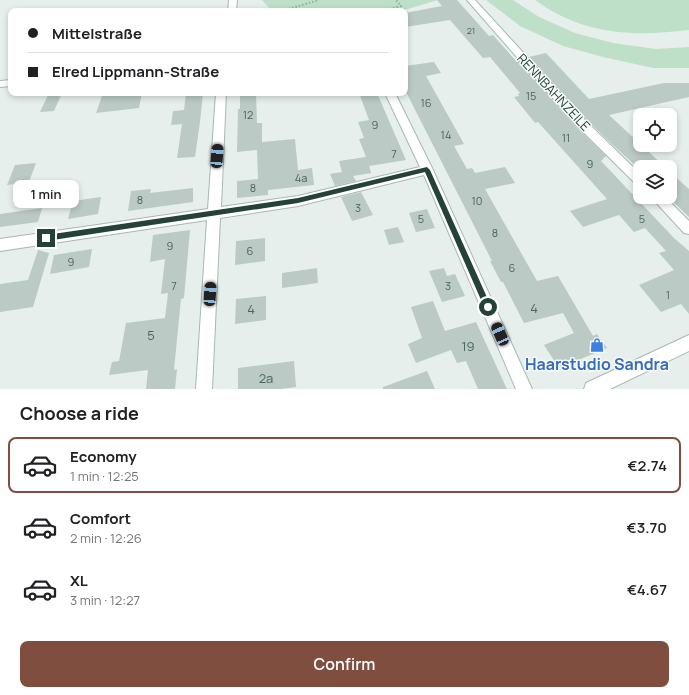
<!DOCTYPE html>
<meta charset="utf-8">
<style>
body{margin:0;font-family:Manrope,sans-serif;background:#f2f2f2;color:#202124;height:100vh;display:flex;flex-direction:column;font-size:15px;white-space:nowrap}
*{box-sizing:border-box;margin:0}
p{font-size:13px;color:#757577}
.icon{flex:none;width:22px;height:22px;fill:none;stroke:currentColor;stroke-width:2;stroke-linecap:round;stroke-linejoin:round}
.map{position:relative;height:389px;overflow:hidden}
.panel{display:flex;flex-direction:column;background:#fff;flex:1}
.panel>*{flex:none}
.guide{position:absolute;left:8px;top:8px;width:400px;height:88px;border-radius:8px;box-shadow:0 2px 6px #0003;display:grid;align-content:center;height:88px;padding:0 20px;background:#fff}
.fabs{position:absolute;left:633px;top:108px;display:grid;gap:8px}
.fabs a{display:grid;place-items:center;width:44px;height:44px;border-radius:8px;background:#fff;box-shadow:0 2px 6px #0003;font-size:20px}
.end{position:absolute;width:18px;height:18px;margin:-9px;border:5px solid #24423a;background:#fff;box-shadow:0 0 0 2px #fff}
.from{border-radius:50%}
.bubble{position:absolute;height:28px;border-radius:8px;background:#fff;box-shadow:0 2px 6px #0003;font-size:13px;font-weight:600;line-height:28px;text-align:center}
.car{position:absolute;width:12px;height:24px;margin:-12px -6px;border-radius:5px;box-shadow:0 0 3px 1px #0007;background:linear-gradient(#222 24%,#8ab4d8 0 40%,#222 0 76%,#8ab4d8 0 86%,#222 0)}
.guide b{display:flex;align-items:center;gap:14px;height:38px;font-size:15px}
.guide b+b{border-top:1px solid #e0e0e0}
.guide i{width:10px;height:10px;background:#202124}
ul{padding:0;list-style:none}
li{display:flex;align-items:center;gap:12px;height:56px;margin:0 8px 6px;padding:0 12px;border:2px solid transparent;border-radius:8px}
li div{flex:1}
li b{display:block;font-size:15px}
li em{font-style:normal;font-weight:600}
li.active{border-color:#7f4e3f}
li>.icon{width:36px;height:36px;stroke-width:1.5}
h2{padding:0 20px;font-size:18px;line-height:48px}
.action{display:flex;gap:8px;margin-top:auto;padding:8px 20px}
.action a{flex:1;height:46px;border-radius:8px;background:#7f4e3f;color:#fff;font-size:16px;font-weight:600;line-height:46px;text-align:center}
.map>svg:first-child{display:block}
.green{fill:#bfe0c8}
.building{fill:#bbcac4}
.lines{fill:none;stroke-linecap:round;stroke-linejoin:round}
.street-casing{stroke:#a8b8b2;stroke-width:2}
.path{stroke:#86b3a5;stroke-width:2;stroke-dasharray:1.5 2;stroke-linecap:butt}
.street{fill:#fff;fill-rule:evenodd}
.route{fill:#24423a}
.labels{text-anchor:middle;stroke-width:3;stroke-linejoin:round;paint-order:stroke}
.far-number-label{font-size:9px;fill:#4a645c}
.number-label{font-size:11px;fill:#4a645c}
.street-label{font-size:13px;fill:#24423a;stroke:#f7fbf9}
.near-number-label{font-size:13px;fill:#4a645c}
.near-shop-label{font-size:16px;font-weight:bold;fill:#366cbe;stroke:#f7fbf9}
</style>
<div class="map">
<svg width="689" height="389" viewBox="0 0 689 389">
<rect width="100%" height="100%" fill="#e6efeb"/>
<path class="green" d="M262,0H438L401,11H272Z
M486,0H513L539,17L575,33L613,43L656,49L689,47V68H653L603,57L563,46L520,26Z
M535,0H689V30C632,37 583,35 535,0Z"/>
<path class="building" d="M437,0H457L489,36L493,35L515,60L517,59L575,126L606,156L601,161L674,238L689,251V314L681,304L661,312L639,285L674,270L659,253L666,251L645,228L634,232L619,215L583,227L570,211L607,199L538,122L535,123L514,97L519,96L518,94L520,93L490,57L483,58L450,20L405,27V13L442,6Z
M546,53L589,99L664,83H689V97L609,115L665,167H637L615,147L585,118L529,57Z
M434,62L441,73L426,76L464,144L454,146L467,169L472,168L475,173L505,167L515,183L485,189L537,281L558,276L593,336L597,334L607,348L559,368L544,345L574,333L563,313L524,323L503,282H501L490,261H492L405,90V66Z
M49,93H62L54,111L40,112Z
M103,93H142L139,108L96,113Z
M186,93H203L200,122L195,157L177,158L182,124L171,125L173,111L184,110Z
M240,93H256L257,123H262V142L295,139L298,170L312,168L314,185L268,190V195L237,198V181L258,179L257,150L237,152L238,109H240Z
M359,93H377L406,160L369,166L368,162L371,173L353,176L356,181L335,186L330,174L342,172L339,161L366,157L359,139L364,138L358,122L369,120Z
M36,163L29,182L7,185L15,165Z
M670,172L689,189V217L670,199Z
M193,188V202L128,211L131,191L151,189L150,193Z
M361,192L373,215L352,221L341,197Z
M101,197L98,214L68,219L73,201Z
M42,208L38,222L0,227V214Z
M427,209L435,228L416,232L409,213Z
M398,227L404,242L389,245L384,230Z
M190,230L184,298L181,299L174,370L177,369L175,389H146L148,370L109,375L112,362L119,361L126,323L165,318L168,293L161,294L165,259L150,262L153,235Z
M265,238V261L235,265L236,241Z
M92,249L89,267L50,274L54,255Z
M38,250L49,253L33,307L0,312V284L28,280Z
M317,268L318,283L282,288V273Z
M444,268L447,276L455,274L465,296L442,302L429,271Z
M266,296V320L235,324L236,299Z
M433,301L445,331L476,322L507,389H478L466,361L457,363L451,350L416,363L408,344L422,338L411,307Z
M294,361L296,387L281,389H238V368Z
M427,371L435,389H383V387Z"/>
<g class="lines">
<defs>
<path id="street" d="M229,0H237L236,11H228Z
M467,0H475L584,119L640,174V186L636,184L576,125Z
M11,80V86L0,87V81Z
M216,93H226L221,207L298,196L420,167L385,93H395L433,170L532,389H516L424,175L298,206L220,218L212,389H196L207,220L0,251V239L208,209Z
M651,197H665L689,221V234L684,233Z
M689,335V351L610,389H584L586,383Z"/>
</defs>
<use href="#street" class="street-casing"/>
<path class="path" d="M282,11L319,0
M383,11L401,6L396,0"/>
<use href="#street" class="street"/>
</g>
<path class="route" d="M427,167L430,170L490,304V309H485L425,172L298,203L46,241L42,238L46,235L298,198Z"/>
<defs>
<symbol id="shop-bare" viewBox="-9 -9 18 18"><path d="M-5-2.5h2.3a2.7 3.5 0 0 1 5.4 0H5L5.5 6h-11ZM-1.5-2.5h3a1.5 2.3 0 0 0-3 0Z" fill="#3f7fe0" stroke="#f7fbf9" stroke-width="2.5" paint-order="stroke"/></symbol>
</defs>
<g fill-rule="evenodd">
<use href="#shop-bare" x="587" y="335" width="20" height="20"/>
</g>
<g class="labels">
<g class="far-number-label">
<text x="471" y="34">21</text>
</g>
<g class="number-label">
<text x="531" y="100">15</text>
<text x="426" y="107">16</text>
<text x="248" y="119">12</text>
<text x="375" y="129">9</text>
<text x="446" y="139">14</text>
<text x="566" y="142">11</text>
<text x="394" y="158">7</text>
<text x="590" y="168">9</text>
<text x="301" y="182">4a</text>
<text x="253" y="192">8</text>
<text x="140" y="204">8</text>
<text x="477" y="205">10</text>
<text x="358" y="212">3</text>
<text x="421" y="223">5</text>
<text x="642" y="223">5</text>
<text x="495" y="237">8</text>
<text x="170" y="250">9</text>
<text x="250" y="255">6</text>
<text x="71" y="266">9</text>
<text x="512" y="272">6</text>
<text x="174" y="290">7</text>
<text x="448" y="290">3</text>
<text x="668" y="299">1</text>
</g>
<g class="street-label">
<text transform="translate(554 92) rotate(47)" y="5">RENNBAHNZEILE</text>
</g>
<g class="near-number-label">
<text x="534" y="313">4</text>
<text x="251" y="314">4</text>
<text x="151" y="340">5</text>
<text x="468" y="351">19</text>
<text x="266" y="383">2a</text>
</g>
<g class="near-shop-label">
<text x="597" y="370">Haarstudio Sandra</text>
</g>
</g>
</svg>
<div class="fabs">
<a><svg class="icon" aria-label="locate" viewBox="0 0 24 24"><circle cx="12" cy="12" r="6"/><path d="M12 2v4M12 18v4M2 12h4M18 12h4"/></svg></a>
<a><svg class="icon" aria-label="layers" viewBox="0 0 24 24"><path d="M12 4l9 5-9 5-9-5zM3 14l9 5 9-5"/></svg></a>
</div>
<i class="end from" style="left:488px;top:307px"></i>
<i class="end" style="left:46px;top:238px"></i>
<div class="bubble" style="left:13px;top:180px;width:66px">1 min</div>
<i class="car" style="left:217px;top:156px;rotate:4deg"></i>
<i class="car" style="left:210px;top:294px;rotate:4deg"></i>
<i class="car" style="left:500px;top:334px;rotate:336deg"></i>
<div class="guide">
<b><i class="from"></i>Mittelstraße</b>
<b><i></i>Elred Lippmann-Straße</b>
</div>
</div>
<section class="panel">
<h2>Choose a ride</h2>
<ul>
<li class="active"><svg class="icon" aria-label="car" viewBox="0 0 24 24"><path d="M5 17H2v-5l4-1 3-4h7l3 4 3 1v5h-3M9 17h6M6 11h13"/><circle cx="7" cy="17" r="2"/><circle cx="17" cy="17" r="2"/></svg><div><b>Economy</b><p>1 min · 12:25</p></div><em>€2.74</em></li>
<li><svg class="icon" aria-label="car" viewBox="0 0 24 24"><path d="M5 17H2v-5l4-1 3-4h7l3 4 3 1v5h-3M9 17h6M6 11h13"/><circle cx="7" cy="17" r="2"/><circle cx="17" cy="17" r="2"/></svg><div><b>Comfort</b><p>2 min · 12:26</p></div><em>€3.70</em></li>
<li><svg class="icon" aria-label="car" viewBox="0 0 24 24"><path d="M5 17H2v-5l4-1 3-4h7l3 4 3 1v5h-3M9 17h6M6 11h13"/><circle cx="7" cy="17" r="2"/><circle cx="17" cy="17" r="2"/></svg><div><b>XL</b><p>3 min · 12:27</p></div><em>€4.67</em></li>
</ul>
<div class="action"><a>Confirm</a></div>
</section>
